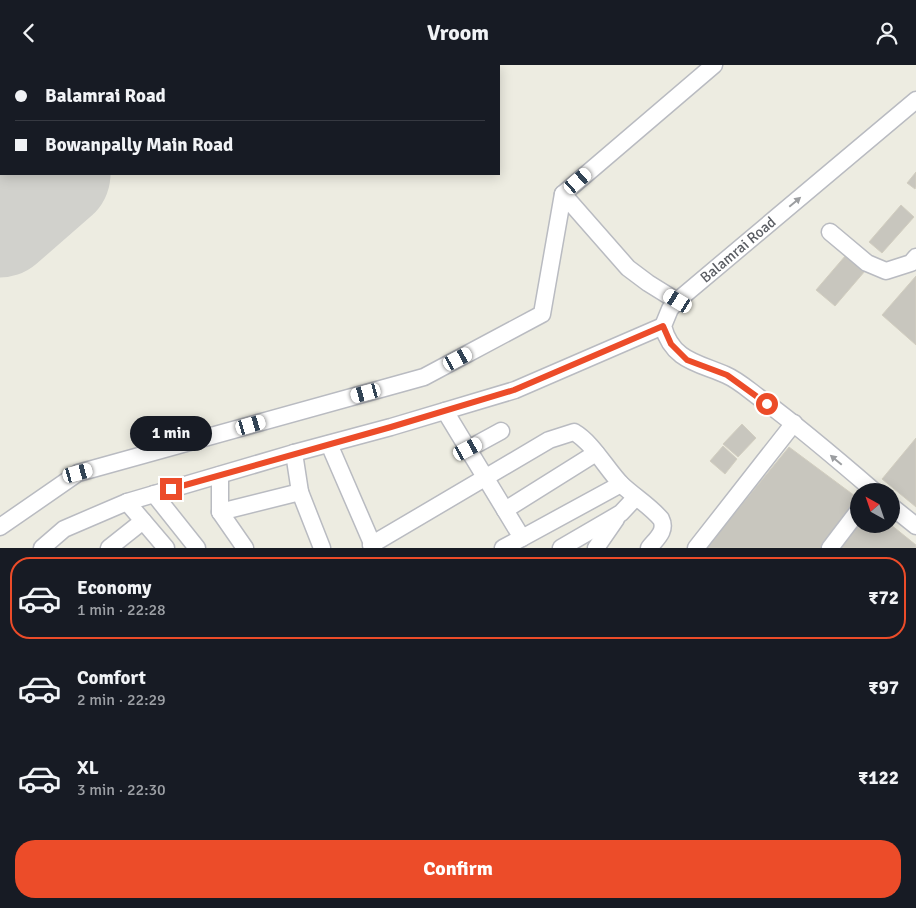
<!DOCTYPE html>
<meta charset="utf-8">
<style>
body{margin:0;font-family:Signika,sans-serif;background:#242831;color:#f1f3f6;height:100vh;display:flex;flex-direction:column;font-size:19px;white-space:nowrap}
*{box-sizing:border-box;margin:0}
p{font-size:16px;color:#9ea1a6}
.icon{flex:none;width:28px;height:28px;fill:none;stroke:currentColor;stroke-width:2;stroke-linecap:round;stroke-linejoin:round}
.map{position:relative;height:483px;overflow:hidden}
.details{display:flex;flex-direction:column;background:#171b24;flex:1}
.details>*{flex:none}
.guide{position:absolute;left:0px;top:0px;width:500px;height:110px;box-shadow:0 2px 12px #0003;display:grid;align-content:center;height:110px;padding:0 15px;background:#171b24}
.needle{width:32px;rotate:320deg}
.tools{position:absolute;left:850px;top:418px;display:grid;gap:10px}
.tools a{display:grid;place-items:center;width:50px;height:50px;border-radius:50%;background:#171b24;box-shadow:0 2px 12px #0003;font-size:25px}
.end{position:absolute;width:22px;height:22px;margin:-11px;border:6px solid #ec4c29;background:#fff;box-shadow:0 0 0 2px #fff}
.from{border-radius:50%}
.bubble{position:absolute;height:35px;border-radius:18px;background:#171b24;box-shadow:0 2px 12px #0003;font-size:16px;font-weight:800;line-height:35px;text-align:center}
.car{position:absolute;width:15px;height:30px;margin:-15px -8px;border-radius:6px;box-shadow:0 0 4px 1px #0007;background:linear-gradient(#fff 24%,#345 0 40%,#fff 0 76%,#345 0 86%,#fff 0)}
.guide b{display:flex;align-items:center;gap:18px;height:48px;font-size:19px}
.guide b+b{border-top:1px solid #363941}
.guide i{width:12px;height:12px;background:#f1f3f6}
ul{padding:9px 0 0;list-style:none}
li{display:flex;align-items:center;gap:15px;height:82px;margin:0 10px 8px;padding:0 5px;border:2px solid transparent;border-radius:20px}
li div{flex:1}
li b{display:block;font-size:19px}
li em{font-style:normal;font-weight:800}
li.active{border-color:#ec4c29}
li>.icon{width:45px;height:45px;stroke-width:1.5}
.button{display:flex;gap:10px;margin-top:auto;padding:10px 15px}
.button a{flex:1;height:58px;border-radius:20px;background:#ec4c29;color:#fff;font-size:20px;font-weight:800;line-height:58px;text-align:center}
header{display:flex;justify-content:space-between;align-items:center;height:65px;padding:0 15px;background:#171b24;font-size:22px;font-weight:800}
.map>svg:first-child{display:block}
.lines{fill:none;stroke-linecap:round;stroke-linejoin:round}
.taxiway{stroke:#d1d1cc;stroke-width:44}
.runway{stroke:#d1d1cc;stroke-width:111}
.building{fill:#c8c6be;stroke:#d2cec0}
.minor-casing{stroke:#b9bbc1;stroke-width:19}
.minor{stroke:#fff;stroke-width:16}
.oneway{fill:#9c9ea1}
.route{stroke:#ec4c29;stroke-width:6}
.labels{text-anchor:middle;stroke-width:5;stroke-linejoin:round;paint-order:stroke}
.street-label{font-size:15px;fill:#5a5d63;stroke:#fff}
</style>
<header><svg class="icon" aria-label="back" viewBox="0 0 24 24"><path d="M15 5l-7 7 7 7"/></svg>Vroom<svg class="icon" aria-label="person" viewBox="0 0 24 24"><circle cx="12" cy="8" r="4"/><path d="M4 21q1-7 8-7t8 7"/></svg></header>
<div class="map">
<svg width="916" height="483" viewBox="0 0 916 483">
<rect width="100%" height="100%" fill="#edece1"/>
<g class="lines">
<path class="taxiway" d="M139,1L140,0
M267,1L269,0"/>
<path class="runway" d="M178,1L179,0
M0,157L55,109"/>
</g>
<path class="building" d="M916,107V122L915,124L907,118Z
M901,140L914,152L882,188L869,177Z
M846,190L865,206L835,241L816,225Z
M916,211V280L882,250Z
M742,359L756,373L738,392L723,379Z
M916,373V442L882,414Z
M723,381L737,394L725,409L710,396Z
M789,382L859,434V459H890L916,480V483H706Z"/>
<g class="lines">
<defs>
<g id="minor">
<path d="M563,129L628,203L648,218L677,236"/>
<path d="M830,167L867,198L886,206L911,198L916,192"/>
<path d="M445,346L522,473L503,483"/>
<path d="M329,379L374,483"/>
<path d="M468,384L501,366"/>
<path d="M294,388L300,427"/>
<path d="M220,410V447L245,483"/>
<path id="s1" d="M874,426C838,395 802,364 764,336C752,328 740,316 726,310C699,298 672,296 663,261L670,244L677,236L916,35"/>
<path d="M154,429L197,483"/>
<path d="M127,437L166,483"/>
<path d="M891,441L916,461"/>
<path d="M505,445L596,388"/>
<path d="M220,447L300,427L322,483"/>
<path d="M0,462L78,408L424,312L542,249L563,129L714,0"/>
<path d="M522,473L621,419"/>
<path d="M371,480L549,375L574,367C593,378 607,405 622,420C635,432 650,441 661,454C667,466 656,474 649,483"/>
<path d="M42,483L64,464L127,437L294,388L391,362L515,325L663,261"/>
<path d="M109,483L143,456"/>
<path d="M561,483L621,448L636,432"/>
<path d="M596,483L616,454"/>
<path d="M696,483L794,358"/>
<path d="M830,483L859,445"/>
</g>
</defs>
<use href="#minor" class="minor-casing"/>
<use href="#minor" class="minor"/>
</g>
<defs><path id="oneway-solid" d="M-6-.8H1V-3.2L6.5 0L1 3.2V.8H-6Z" transform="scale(1.25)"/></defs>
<g class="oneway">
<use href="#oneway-solid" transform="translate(795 137) rotate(-40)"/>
<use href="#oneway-solid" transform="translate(836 395) rotate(-140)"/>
</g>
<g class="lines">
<path class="route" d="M171,424L391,362L514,325L663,261L671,279L687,295L727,310L767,339"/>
</g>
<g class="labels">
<g class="street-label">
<text dy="5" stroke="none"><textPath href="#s1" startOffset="381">Balamrai Road</textPath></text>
</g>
</g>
</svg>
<div class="tools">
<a><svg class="needle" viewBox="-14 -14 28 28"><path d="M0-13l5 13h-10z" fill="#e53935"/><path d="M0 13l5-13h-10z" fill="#9ea1a6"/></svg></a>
</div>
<i class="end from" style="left:767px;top:339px"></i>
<i class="end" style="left:171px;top:424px"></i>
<div class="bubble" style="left:130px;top:351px;width:82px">1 min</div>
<i class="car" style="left:578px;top:116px;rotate:49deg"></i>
<i class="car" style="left:678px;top:236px;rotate:301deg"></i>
<i class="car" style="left:458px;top:294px;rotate:62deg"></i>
<i class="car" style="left:366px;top:328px;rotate:255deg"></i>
<i class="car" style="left:251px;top:360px;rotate:74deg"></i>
<i class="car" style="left:468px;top:384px;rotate:62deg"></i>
<i class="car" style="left:78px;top:408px;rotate:75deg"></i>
<div class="guide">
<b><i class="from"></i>Balamrai Road</b>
<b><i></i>Bowanpally Main Road</b>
</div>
</div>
<section class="details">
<ul>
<li class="active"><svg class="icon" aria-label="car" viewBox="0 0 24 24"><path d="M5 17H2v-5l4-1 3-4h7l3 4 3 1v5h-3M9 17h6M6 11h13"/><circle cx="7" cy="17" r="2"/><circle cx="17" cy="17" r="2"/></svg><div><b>Economy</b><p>1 min · 22:28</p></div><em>₹72</em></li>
<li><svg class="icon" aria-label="car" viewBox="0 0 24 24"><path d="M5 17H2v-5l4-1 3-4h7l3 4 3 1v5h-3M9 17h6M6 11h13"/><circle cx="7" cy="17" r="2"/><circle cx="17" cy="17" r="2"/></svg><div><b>Comfort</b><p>2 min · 22:29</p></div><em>₹97</em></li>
<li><svg class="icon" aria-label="car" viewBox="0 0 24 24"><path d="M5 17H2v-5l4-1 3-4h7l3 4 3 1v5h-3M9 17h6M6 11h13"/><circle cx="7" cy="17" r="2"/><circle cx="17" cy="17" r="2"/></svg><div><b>XL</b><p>3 min · 22:30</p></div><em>₹122</em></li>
</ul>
<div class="button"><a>Confirm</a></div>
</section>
